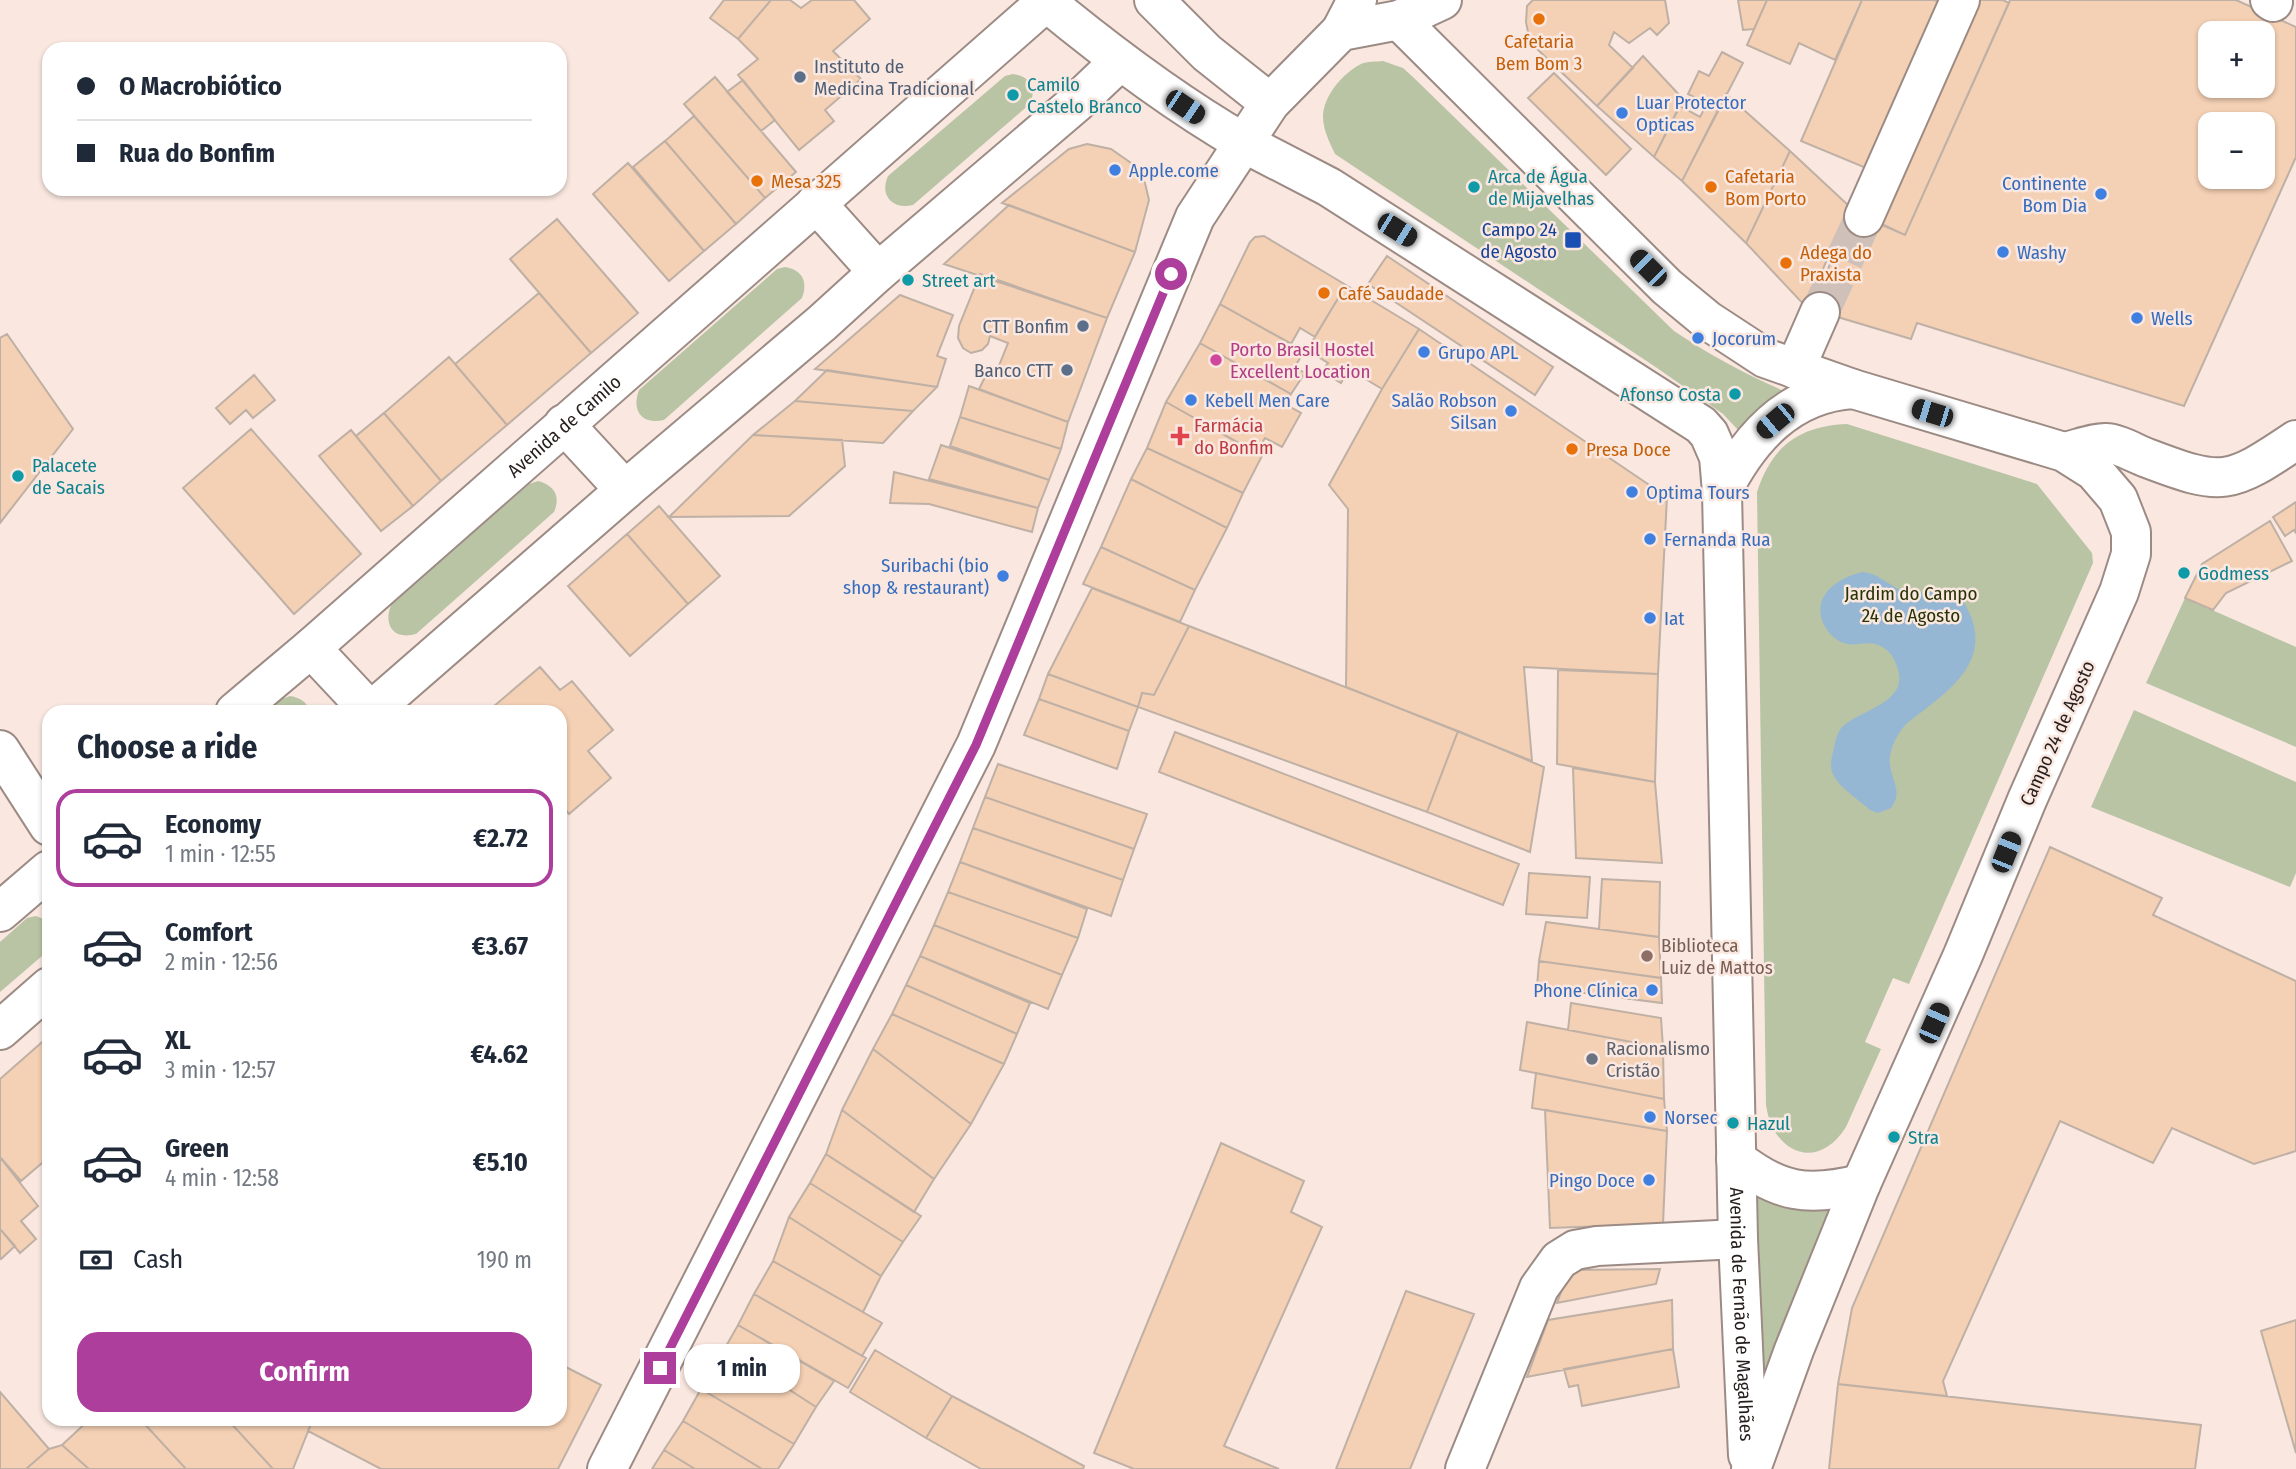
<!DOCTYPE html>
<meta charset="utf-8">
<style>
body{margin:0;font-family:"Fira Sans Condensed",sans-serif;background:#f6f6f7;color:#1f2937;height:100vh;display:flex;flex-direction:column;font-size:26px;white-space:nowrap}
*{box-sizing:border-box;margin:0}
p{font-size:23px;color:#747a83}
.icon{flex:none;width:38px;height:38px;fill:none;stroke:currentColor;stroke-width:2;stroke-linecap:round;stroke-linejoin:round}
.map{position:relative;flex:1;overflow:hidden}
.details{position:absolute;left:42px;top:705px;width:525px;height:721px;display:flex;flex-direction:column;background:#fff;border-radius:21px;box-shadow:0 2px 5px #0004}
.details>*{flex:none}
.top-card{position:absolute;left:42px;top:42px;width:525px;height:154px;border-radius:21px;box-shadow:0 2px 5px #0004;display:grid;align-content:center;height:154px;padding:0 35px;background:#fff}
.buttons{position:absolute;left:2198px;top:21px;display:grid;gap:14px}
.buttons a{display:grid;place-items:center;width:77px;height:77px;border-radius:14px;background:#fff;box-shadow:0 2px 5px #0004;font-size:35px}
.end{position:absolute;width:32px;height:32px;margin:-16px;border:9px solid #ad3e9b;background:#fff;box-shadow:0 0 0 4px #fff}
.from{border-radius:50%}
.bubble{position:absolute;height:49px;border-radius:21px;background:#fff;box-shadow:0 2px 5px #0004;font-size:23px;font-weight:700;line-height:49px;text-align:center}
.car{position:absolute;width:21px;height:42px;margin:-21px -10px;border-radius:9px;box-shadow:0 0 5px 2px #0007;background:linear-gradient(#222 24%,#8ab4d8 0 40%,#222 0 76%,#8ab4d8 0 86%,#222 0)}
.top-card b{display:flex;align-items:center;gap:24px;height:66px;font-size:26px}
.top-card b+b{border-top:2px solid #e0e1e3}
.top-card i{width:18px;height:18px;background:#1f2937}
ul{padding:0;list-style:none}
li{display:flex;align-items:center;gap:21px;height:98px;margin:0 14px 10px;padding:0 21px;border:4px solid transparent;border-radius:21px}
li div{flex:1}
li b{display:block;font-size:26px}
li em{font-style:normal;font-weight:700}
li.current{border-color:#ad3e9b}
li>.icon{width:63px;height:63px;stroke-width:1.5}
h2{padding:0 35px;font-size:32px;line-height:84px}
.pay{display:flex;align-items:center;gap:18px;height:77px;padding:0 35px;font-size:26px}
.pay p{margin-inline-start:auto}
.cta{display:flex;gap:14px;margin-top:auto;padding:14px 35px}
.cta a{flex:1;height:80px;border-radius:21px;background:#ad3e9b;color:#fff;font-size:28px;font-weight:700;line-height:80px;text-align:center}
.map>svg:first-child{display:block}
.green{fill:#b9c4a5}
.water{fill:#96b7d4}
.building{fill:#f4d0b4;stroke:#bfb0a5;stroke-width:2;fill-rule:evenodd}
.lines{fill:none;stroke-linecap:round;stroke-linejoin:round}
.minor-tunnel{stroke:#cfc0b9;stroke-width:38;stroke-dasharray:38 19;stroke-linecap:butt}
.minor-casing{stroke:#9c8b84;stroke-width:42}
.major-casing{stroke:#9c8b84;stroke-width:42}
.minor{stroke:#fff;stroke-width:38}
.major{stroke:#fff;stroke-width:38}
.route{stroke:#ad3e9b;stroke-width:9}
.food-dot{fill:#e8710a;stroke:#fae8e0;stroke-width:2.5}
.service-dot{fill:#5c6f8a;stroke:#fae8e0;stroke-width:2.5}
.culture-dot{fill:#0f9aa8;stroke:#fae8e0;stroke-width:2.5}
.shop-dot{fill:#3f7fe0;stroke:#fae8e0;stroke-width:2.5}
.transit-dot{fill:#1a4fb4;stroke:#fae8e0;stroke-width:2.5}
.hotel-dot{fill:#d1479c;stroke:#fae8e0;stroke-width:2.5}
.health-dot{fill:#e0444e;stroke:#fae8e0;stroke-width:2.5}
.education-dot{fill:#8d6e63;stroke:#fae8e0;stroke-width:2.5}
.worship-dot{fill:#6b7280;stroke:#fae8e0;stroke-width:2.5}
.labels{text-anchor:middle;stroke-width:5;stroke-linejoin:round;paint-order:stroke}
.food-label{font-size:19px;fill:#c56008;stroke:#fae8e0;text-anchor:start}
.service-label{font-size:19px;fill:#4e5e75;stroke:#fae8e0;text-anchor:end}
.culture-label{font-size:19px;fill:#0d838f;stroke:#fae8e0;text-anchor:start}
.shop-label{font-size:19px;fill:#366cbe;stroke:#fae8e0;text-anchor:start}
.transit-label{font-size:19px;fill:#164399;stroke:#fae8e0;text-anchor:end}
.hotel-label{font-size:19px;fill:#b23c85;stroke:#fae8e0;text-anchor:start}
.street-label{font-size:19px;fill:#251e1c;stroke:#fae8e0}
.health-label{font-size:19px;fill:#be3a42;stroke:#fae8e0;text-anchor:start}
.park-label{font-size:19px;fill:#273305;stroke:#fae8e0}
.education-label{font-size:19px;fill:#785e54;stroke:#fae8e0;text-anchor:start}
.worship-label{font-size:19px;fill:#5b616d;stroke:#fae8e0;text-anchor:start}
</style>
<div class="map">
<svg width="2296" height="1469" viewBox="0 0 2296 1469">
<rect width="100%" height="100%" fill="#fae8e0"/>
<path class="green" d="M1383,61L1403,68L1413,77L1674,331C1710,355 1747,375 1786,392L1739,431L1723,414L1657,368L1335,154C1330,143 1323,130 1323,117C1323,96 1343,73 1361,64C1367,61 1376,62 1383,61Z
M1013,74C1030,76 1037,88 1030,104L913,205C893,210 879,196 888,176L1005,76Z
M785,267C803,270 808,282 802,298L664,420C642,425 631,411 639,390L777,269Z
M1847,424L2037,484L2092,553L2093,563L1909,984L1893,978L1865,1042L1881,1049L1846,1127C1818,1172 1773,1154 1766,1105L1757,492C1772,446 1799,426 1847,424Z
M538,481C554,485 561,496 554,512L416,634C394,640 383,626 391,605L529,484Z
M2185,598L2296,647V747L2146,683Z
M290,696C301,698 307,702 310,712H266L282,699Z
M2134,710L2296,782V873L2290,887L2091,807Z
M36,916L49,921V950L0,992V942L27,918Z
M1756,1197L1791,1209L1828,1211L1759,1418Z"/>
<path class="water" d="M1862,572C1879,573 1890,587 1906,592C1921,596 1940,586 1954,593C1963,598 1968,609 1972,619C1989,669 1939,697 1906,724C1897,734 1888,751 1890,765C1892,782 1903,792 1891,808L1878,813L1870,810C1859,800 1843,790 1835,778C1829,769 1831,761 1833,752C1835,744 1836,734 1842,727C1859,710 1908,703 1898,670C1896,662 1891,652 1884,648C1870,639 1860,646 1847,644C1826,639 1812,611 1826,593C1835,581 1848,576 1862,572Z"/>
<path class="building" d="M724,0H771L738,39L710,18Z
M771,0H790L801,8L812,0H854L870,19L833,51L861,79L825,110L834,121L799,150L738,75L758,59L738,39Z
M1533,0H1665L1669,23L1657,35L1650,28L1629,43L1614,32L1609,45L1633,68L1597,106L1535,47L1529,37L1526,22L1527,6Z
M1738,0H1767L1754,29L1743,30Z
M1767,0H1862L1835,60L1799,43L1790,64L1747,45Z
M1862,0H1934L1939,2L1866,168L1801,141Z
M1976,0H2003L2009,3L1905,235L1875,221Z
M2010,0H2236L2296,27V157L2184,406L1917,323L1911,339L1811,309L1852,212L1905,235ZM2210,33H2263V86H2210ZM2210,124H2263V177H2210Z
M1722,52L1743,63L1682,181L1654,157L1680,106L1700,117L1707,104L1688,94L1699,71L1709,76Z
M1643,56L1683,99L1654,157L1597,106Z
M1554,73L1631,149L1606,175L1528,98Z
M715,77L796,172L765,198L684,104Z
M743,80L775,120L761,131L727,92Z
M1726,94L1790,151L1746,243L1682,181Z
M694,116L765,198L736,224L665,141Z
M665,141L736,224L704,251L633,167Z
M1087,144L1111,149L1131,163L1145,183L1149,200L1135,252L1002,203L1069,149Z
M1790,151L1849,206L1807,308L1746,243Z
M628,163L704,251L669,281L593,194Z
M1009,205L1135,252L1107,318L944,264Z
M557,219L638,313L591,353L510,259Z
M1264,236L1346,285L1315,337L1300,328L1291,344L1220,304L1250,242L1255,237Z
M1387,256L1553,367L1535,395L1368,284Z
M980,274L1107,318L1068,422L979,389L990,367L998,368L1008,343L990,336L988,344L982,350L971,353L963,348L958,338L959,326Z
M1346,285L1419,329L1382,389L1349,369L1341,383L1322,371L1328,363L1307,350Z
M539,293L591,353L507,425L455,364Z
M900,295L953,315L937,356L946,359L937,387L815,369Z
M1220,304L1304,351L1295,367L1305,373L1291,394L1200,343Z
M1419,329L1667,497L1658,674L1524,667L1532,761L1346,687L1348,509L1329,485L1382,389Z
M7,334L73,429L0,523V338Z
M1200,343L1291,394L1285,404L1301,413L1282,447L1265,438L1256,453L1166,402Z
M449,357L507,425L441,481L384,413Z
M827,370L937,387L913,411L795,401Z
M254,375L275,400L253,418L246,410L230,424L216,408Z
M969,386L1068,422L1061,449L960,417Z
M795,401L913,411L883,443L753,435Z
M1166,402L1262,456L1243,493L1147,448Z
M384,413L441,481L413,506L356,436Z
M960,417L1061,449L1049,480L950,446Z
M251,429L361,554L294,614L183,488Z
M351,430L413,506L381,531L319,456Z
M753,435L842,440L845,466L789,516L669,517Z
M941,445L1049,480L1038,508L929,479Z
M1147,448L1243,493L1227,528L1131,479Z
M894,472L1038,508L1032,532L929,504L890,503Z
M1131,479L1227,528L1195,590L1101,547Z
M2296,502V533L2294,530L2285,536L2273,517Z
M659,506L720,576L688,604L627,534Z
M2270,521L2292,561L2226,593L2213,610L2185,598L2202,564Z
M627,534L688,604L630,656L568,586Z
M1101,547L1195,590L1180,622L1083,584Z
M1092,588L1189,626L1154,695L1142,693L1138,707L1048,674Z
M1189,626L1458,731L1427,812L1138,707L1142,693L1154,695Z
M540,667L560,690L572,681L613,730L588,751L611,778L569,814L560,803V712H487Z
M1558,670L1658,674L1655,782L1557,764Z
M1048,674L1138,707L1129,731L1039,699Z
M1039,699L1129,731L1117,769L1024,735Z
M1458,731L1544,767L1530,852L1427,812Z
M1175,732L1519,864L1503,905L1159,772Z
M998,764L1147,814L1134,849L985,797Z
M1573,768L1655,782L1662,863L1576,858Z
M985,797L1134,849L1123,880L973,828Z
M973,828L1123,880L1111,916L960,862Z
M2050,847L2162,898L2153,915L2296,981V1151L2254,1164L2172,1128L2153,1163L2060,1121L1943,1381L1947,1396L1838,1384L1852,1308Z
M960,862L1087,909L1078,938L948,892Z
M1529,873L1590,877L1587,918L1526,914Z
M1602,879L1660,882L1659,937L1599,929Z
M948,892L1078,938L1062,975L934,925Z
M1546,922L1659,937L1661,978L1539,961Z
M934,925L1062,975L1048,1009L920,956Z
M920,956L1030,1003L1017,1034L906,985Z
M1539,961L1661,978L1662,1003L1537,987Z
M906,985L1017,1034L1004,1064L892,1014Z
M1571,1003L1661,1018L1663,1048L1568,1030Z
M892,1014L1004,1064L971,1124L873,1049Z
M1527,1022L1663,1048L1664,1099L1520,1070Z
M49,1036V1157L21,1181L0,1157V1079Z
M873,1049L971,1124L934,1179L842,1110Z
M1536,1073L1664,1099L1667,1131L1532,1108Z
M842,1110L934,1179L914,1212L826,1154Z
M1545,1110L1667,1131L1663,1224L1550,1228Z
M1221,1143L1304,1181L1291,1212L1322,1227L1224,1446L1279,1469H1134L1094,1453Z
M826,1154L921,1216L903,1242L810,1183Z
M0,1157L38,1206L21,1221L36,1239L20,1253L0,1229Z
M810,1183L903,1242L881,1276L789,1217Z
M789,1217L881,1276L863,1312L773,1261Z
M0,1229L15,1246L1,1259L0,1258Z
M773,1261L882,1323L862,1356L754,1294Z
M1660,1269L1656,1284L1557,1303L1569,1270Z
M1406,1291L1474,1314L1410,1469H1336Z
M754,1294L866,1358L848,1388L738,1325Z
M1672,1300L1673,1349L1527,1377L1548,1320Z
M2296,1320V1453L2261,1331Z
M738,1325L834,1381L816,1407L725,1348Z
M725,1348L816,1407L794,1444L701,1389Z
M1673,1349L1679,1387L1582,1406L1578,1385L1569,1387L1564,1369Z
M875,1350L952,1396L926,1438L850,1392Z
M560,1364L601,1385L558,1469H381L308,1431L313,1419H560Z
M1838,1384L2201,1425L2195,1469H1829Z
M701,1389L794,1444L778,1469H762L683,1421Z
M0,1392L49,1449L26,1469H0Z
M952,1396L1084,1466L1083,1469H981L926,1438Z
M90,1419H140L186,1469H89L62,1445Z
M140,1419H227L273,1469H186Z
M227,1419H313L293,1469H273Z
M683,1421L762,1469H695L664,1450Z
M62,1445L89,1469H26L49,1449Z
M664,1450L695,1469H652Z"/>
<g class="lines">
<path class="minor-tunnel" d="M1820,312L1864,217"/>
<defs>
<g id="minor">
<path d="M1044,0C1107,52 1173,102 1244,143"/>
<path d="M1154,0L1207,53L1270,103"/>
<path d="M2270,0L2273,2"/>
<path d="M1341,31L1357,0"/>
<path d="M816,203L878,272"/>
<path d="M1864,217L1960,0"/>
<path d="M1795,369L1820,312"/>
<path d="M564,424L625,490"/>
<path d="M2064,452C2075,450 2096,442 2106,443C2117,443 2136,454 2147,458C2223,487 2229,485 2296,440"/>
<path d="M311,648L371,712"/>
<path id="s1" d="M235,712L311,648L1046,2"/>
<path d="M370,712L625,490L822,323L878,272L1076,103L1120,61"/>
<path d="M0,750L49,826"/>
<path d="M0,912L49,870"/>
<path d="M0,1030L49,987"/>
<path d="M1465,1469L1539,1288L1559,1260L1575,1250L1597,1246L1738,1239"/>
</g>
<g id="major">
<path d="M1399,20L1667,287L1707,320L1765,358L1853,389L2064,452L2094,471L2118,499L2131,532V554L2119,592L2027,800L1963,955L1861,1184L1794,1350L1751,1469"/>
<path id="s2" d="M1244,143L1329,187L1701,425L1709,434L1719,457L1722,492L1738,1239L1748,1455"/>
<path d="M1722,492C1749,438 1789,393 1853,389"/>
<path d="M1736,1159C1779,1193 1808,1197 1861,1184"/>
<path d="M607,1469L976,745L1195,217L1270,103L1341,31L1399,20L1442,0"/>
</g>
</defs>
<use href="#minor" class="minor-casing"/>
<use href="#major" class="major-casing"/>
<use href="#minor" class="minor"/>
<use href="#major" class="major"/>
</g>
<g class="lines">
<path class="route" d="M660,1368L976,745L1171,274"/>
</g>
<g class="food-dot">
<circle cx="1539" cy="19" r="7"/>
<circle cx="757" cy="181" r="7"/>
<circle cx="1711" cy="187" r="7"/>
<circle cx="1786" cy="263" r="7"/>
<circle cx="1324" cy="293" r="7"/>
<circle cx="1572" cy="449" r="7"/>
</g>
<g class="service-dot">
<circle cx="800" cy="77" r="7"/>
<circle cx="1083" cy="326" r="7"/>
<circle cx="1067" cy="370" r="7"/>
</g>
<g class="culture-dot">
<circle cx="1013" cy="95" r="7"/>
<circle cx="1474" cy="187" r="7"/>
<circle cx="908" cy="280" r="7"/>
<circle cx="1735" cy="394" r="7"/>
<circle cx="18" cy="476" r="7"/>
<circle cx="2184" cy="573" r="7"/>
<circle cx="1733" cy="1123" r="7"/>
<circle cx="1894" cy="1137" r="7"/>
</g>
<g class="shop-dot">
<circle cx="1622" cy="113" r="7"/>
<circle cx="1115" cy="170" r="7"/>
<circle cx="2101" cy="194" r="7"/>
<circle cx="2003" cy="252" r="7"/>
<circle cx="2137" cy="318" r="7"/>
<circle cx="1698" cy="338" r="7"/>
<circle cx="1424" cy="352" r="7"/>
<circle cx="1191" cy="400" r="7"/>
<circle cx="1511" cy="411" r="7"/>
<circle cx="1632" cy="492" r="7"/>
<circle cx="1650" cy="539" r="7"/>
<circle cx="1003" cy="576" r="7"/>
<circle cx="1650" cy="618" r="7"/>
<circle cx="1652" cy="990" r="7"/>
<circle cx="1650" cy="1117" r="7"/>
<circle cx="1649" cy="1180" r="7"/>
</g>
<rect class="transit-dot" x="1564" y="231" width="18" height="18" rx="3.5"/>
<circle class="hotel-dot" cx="1216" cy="360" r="7"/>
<path class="health-dot" d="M1176.5 425.5h7v7h7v7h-7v7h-7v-7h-7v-7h7z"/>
<circle class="education-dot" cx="1647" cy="956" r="7"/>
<circle class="worship-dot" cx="1592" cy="1059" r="7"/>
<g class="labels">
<g class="food-label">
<text x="1539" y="48" text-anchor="middle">Cafetaria<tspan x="1539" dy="22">Bem Bom 3</tspan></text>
<text x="1725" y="183">Cafetaria<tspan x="1725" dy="22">Bom Porto</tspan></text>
<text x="771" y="188">Mesa 325</text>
<text x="1800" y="259">Adega do<tspan x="1800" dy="22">Praxista</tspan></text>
<text x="1338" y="300">Café Saudade</text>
<text x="1586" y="456">Presa Doce</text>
</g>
<g class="service-label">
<text x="814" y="73" text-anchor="start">Instituto de<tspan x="814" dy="22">Medicina Tradicional</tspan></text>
<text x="1069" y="333">CTT Bonfim</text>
<text x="1053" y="377">Banco CTT</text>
</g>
<g class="culture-label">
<text x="1027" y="91">Camilo<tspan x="1027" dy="22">Castelo Branco</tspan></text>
<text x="1488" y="183">Arca de Água<tspan x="1488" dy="22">de Mijavelhas</tspan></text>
<text x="922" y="287">Street art</text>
<text x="1721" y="401" text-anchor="end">Afonso Costa</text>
<text x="32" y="472">Palacete<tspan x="32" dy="22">de Sacais</tspan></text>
<text x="2198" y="580">Godmess</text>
<text x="1747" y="1130">Hazul</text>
<text x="1908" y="1144">Stra</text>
</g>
<g class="shop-label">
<text x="1636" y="109">Luar Protector<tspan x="1636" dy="22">Opticas</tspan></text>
<text x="1129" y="177">Apple.come</text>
<text x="2087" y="190" text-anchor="end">Continente<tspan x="2087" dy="22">Bom Dia</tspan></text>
<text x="2017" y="259">Washy</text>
<text x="2151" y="325">Wells</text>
<text x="1712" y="345">Jocorum</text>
<text x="1438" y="359">Grupo APL</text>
<text x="1205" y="407">Kebell Men Care</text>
<text x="1497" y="407" text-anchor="end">Salão Robson<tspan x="1497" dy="22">Silsan</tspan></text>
<text x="1646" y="499">Optima Tours</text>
<text x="1664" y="546">Fernanda Rua</text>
<text x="989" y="572" text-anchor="end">Suribachi (bio<tspan x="989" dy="22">shop &amp; restaurant)</tspan></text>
<text x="1664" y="625">Iat</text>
<text x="1638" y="997" text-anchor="end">Phone Clínica</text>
<text x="1664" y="1124">Norsec</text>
<text x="1635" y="1187" text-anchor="end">Pingo Doce</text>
</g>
<g class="transit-label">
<text x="1557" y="236">Campo 24<tspan x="1557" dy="22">de Agosto</tspan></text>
</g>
<g class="hotel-label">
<text x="1230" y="356">Porto Brasil Hostel<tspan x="1230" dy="22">Excellent Location</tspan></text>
</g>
<g class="street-label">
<text dy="7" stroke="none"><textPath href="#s1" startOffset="436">Avenida de Camilo</textPath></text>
<text transform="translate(2057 733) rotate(-66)" y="7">Campo 24 de Agosto</text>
<text dy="7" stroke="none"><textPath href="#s2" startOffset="1432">Avenida de Fernão de Magalhães</textPath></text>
</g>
<g class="health-label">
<text x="1194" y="432">Farmácia<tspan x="1194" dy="22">do Bonfim</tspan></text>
</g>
<g class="park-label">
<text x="1911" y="600">Jardim do Campo<tspan x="1911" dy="22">24 de Agosto</tspan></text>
</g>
<g class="education-label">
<text x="1661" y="952">Biblioteca<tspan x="1661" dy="22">Luiz de Mattos</tspan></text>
</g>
<g class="worship-label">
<text x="1606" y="1055">Racionalismo<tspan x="1606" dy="22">Cristão</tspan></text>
</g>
</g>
</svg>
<div class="buttons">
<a>+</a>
<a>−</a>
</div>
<i class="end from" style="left:1171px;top:274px"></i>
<i class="end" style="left:660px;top:1368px"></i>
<div class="bubble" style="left:684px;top:1344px;width:116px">1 min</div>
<i class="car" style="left:1185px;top:107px;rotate:124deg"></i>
<i class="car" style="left:1397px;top:230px;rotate:122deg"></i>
<i class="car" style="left:1648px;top:268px;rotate:315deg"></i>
<i class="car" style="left:1932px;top:413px;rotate:287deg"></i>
<i class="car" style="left:1775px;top:421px;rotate:230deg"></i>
<i class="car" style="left:2006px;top:852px;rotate:22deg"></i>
<i class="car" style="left:1934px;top:1023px;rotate:24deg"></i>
<div class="top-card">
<b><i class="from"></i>O Macrobiótico</b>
<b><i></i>Rua do Bonfim</b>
</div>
<section class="details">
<h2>Choose a ride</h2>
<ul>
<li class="current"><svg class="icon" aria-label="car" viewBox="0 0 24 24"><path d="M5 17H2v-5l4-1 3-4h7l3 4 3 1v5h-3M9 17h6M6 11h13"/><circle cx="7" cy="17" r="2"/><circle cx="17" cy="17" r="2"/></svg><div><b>Economy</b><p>1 min · 12:55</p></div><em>€2.72</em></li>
<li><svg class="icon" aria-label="car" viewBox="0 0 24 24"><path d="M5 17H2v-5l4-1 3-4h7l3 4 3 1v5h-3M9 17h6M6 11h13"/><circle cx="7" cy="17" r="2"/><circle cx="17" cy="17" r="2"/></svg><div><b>Comfort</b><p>2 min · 12:56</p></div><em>€3.67</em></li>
<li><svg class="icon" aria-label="car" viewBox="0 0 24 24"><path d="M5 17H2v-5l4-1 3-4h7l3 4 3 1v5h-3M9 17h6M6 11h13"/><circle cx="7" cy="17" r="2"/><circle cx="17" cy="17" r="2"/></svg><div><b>XL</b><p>3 min · 12:57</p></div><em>€4.62</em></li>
<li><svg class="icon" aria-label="car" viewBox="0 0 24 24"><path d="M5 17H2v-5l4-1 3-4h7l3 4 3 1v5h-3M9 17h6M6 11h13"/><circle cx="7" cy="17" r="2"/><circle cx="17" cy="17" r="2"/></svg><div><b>Green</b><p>4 min · 12:58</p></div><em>€5.10</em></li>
</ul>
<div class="pay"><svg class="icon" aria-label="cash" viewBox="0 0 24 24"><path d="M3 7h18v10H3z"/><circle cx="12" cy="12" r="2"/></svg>Cash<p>190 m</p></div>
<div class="cta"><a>Confirm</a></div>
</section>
</div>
